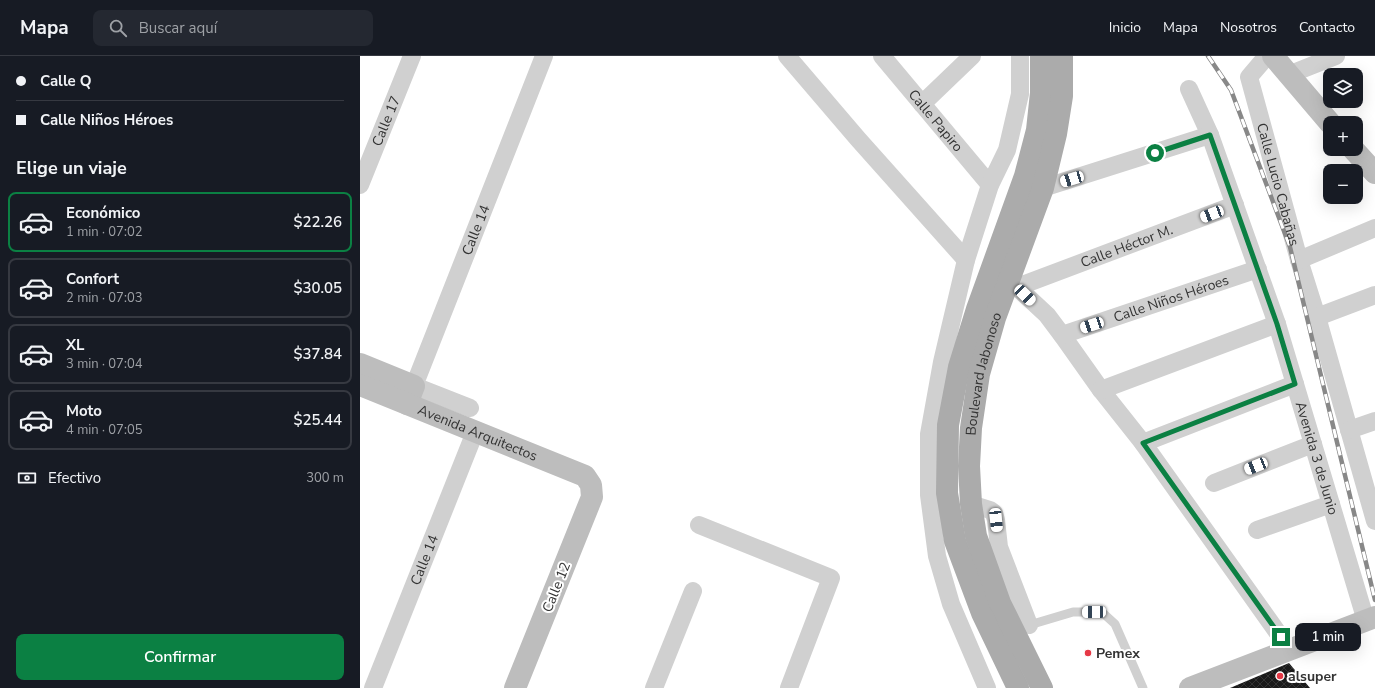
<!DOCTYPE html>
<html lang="es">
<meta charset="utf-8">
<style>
body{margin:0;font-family:"Nunito Sans",sans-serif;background:#242831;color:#f1f3f6;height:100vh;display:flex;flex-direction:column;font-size:15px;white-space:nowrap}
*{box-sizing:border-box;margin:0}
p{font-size:13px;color:#9ea1a6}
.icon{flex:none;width:22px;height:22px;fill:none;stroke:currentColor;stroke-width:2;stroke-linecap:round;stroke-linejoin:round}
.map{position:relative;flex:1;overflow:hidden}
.side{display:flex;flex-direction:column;background:#171b24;width:360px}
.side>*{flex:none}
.banner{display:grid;align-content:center;height:88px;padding:0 16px;background:#171b24}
.buttons{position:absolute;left:963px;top:12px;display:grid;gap:8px}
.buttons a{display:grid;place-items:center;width:40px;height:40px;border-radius:8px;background:#171b24;box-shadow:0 4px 16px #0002;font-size:20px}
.end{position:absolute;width:18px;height:18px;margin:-9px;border:5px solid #0b8043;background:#fff;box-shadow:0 0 0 2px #fff}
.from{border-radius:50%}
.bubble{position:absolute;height:28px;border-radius:8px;background:#171b24;box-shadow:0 4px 16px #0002;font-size:13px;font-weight:600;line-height:28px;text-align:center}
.car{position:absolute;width:12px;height:24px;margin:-12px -6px;border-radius:5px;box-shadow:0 0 3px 1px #0007;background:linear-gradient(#fff 24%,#345 0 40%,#fff 0 76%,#345 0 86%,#fff 0)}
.banner b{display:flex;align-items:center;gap:14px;height:38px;font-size:15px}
.banner b+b{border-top:1px solid #363941}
.banner i{width:10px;height:10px;background:#f1f3f6}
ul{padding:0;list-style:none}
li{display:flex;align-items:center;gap:12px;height:60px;margin:0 8px 6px;padding:0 8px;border:2px solid #363941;border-radius:8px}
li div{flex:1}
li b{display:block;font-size:15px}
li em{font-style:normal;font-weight:600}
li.on{border-color:#0b8043}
li>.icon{width:36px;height:36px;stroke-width:1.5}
h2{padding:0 16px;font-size:18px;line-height:48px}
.pay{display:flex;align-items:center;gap:10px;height:44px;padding:0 16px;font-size:15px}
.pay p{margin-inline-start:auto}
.button{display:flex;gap:8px;margin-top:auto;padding:8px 16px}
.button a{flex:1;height:46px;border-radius:8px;background:#0b8043;color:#fff;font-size:16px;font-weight:600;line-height:46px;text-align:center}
header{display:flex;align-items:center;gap:24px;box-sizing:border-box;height:56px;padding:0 20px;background:#171b24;border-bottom:1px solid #363941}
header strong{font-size:19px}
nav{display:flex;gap:22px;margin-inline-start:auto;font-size:14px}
.search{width:280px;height:36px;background:#242831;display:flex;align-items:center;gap:10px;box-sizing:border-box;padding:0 14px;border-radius:8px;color:#9ea1a6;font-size:15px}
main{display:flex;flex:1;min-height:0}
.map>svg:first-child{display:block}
.building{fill:url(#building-cross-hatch)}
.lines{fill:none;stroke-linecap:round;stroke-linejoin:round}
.lane{stroke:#d0d0d0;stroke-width:9}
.street{stroke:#d0d0d0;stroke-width:18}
.secondary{stroke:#bdbdbd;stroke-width:22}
.primary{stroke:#ababab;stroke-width:22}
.rail-casing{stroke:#888;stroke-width:4.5}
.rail{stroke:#fff;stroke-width:3;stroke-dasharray:9;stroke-linecap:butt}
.route{stroke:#0b8043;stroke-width:5}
.poi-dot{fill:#e63946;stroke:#fff;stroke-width:1.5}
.labels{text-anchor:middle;stroke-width:4;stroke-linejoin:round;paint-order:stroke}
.street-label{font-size:14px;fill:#333;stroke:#fff}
.poi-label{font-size:14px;font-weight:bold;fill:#333;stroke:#fff;text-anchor:start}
</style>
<header>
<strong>Mapa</strong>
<div class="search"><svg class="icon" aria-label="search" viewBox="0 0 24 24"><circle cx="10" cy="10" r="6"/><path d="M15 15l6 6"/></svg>Buscar aquí</div>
<nav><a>Inicio</a><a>Mapa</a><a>Nosotros</a><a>Contacto</a></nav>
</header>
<main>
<section class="side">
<div class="banner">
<b><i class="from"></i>Calle Q</b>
<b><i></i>Calle Niños Héroes</b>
</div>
<h2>Elige un viaje</h2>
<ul>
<li class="on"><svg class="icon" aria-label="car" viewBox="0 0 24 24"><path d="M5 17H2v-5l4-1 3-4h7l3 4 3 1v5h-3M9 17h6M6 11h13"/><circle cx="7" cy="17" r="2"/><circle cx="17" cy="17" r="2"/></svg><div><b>Económico</b><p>1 min · 07:02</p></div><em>$22.26</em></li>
<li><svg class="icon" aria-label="car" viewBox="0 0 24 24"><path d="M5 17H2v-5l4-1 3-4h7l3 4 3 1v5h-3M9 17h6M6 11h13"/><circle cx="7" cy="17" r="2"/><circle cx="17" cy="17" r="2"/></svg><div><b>Confort</b><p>2 min · 07:03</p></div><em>$30.05</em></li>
<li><svg class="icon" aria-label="car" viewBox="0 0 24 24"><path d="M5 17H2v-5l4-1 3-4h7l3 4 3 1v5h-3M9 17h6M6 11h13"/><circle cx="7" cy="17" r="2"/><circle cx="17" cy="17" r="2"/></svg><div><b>XL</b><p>3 min · 07:04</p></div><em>$37.84</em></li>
<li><svg class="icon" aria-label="car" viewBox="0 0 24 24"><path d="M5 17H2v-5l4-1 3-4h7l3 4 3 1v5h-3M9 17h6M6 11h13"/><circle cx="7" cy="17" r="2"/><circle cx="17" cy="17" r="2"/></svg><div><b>Moto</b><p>4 min · 07:05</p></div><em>$25.44</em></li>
</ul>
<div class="pay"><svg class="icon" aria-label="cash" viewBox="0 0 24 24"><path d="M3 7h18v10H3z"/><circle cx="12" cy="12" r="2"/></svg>Efectivo<p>300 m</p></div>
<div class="button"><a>Confirmar</a></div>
</section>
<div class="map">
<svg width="1015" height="632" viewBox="0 0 1015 632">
<defs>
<pattern id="building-cross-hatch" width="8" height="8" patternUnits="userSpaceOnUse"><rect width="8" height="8" fill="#1a1a1a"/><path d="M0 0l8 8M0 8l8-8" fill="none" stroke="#333"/></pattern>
</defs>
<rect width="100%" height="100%" fill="#fff"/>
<path class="building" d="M929,607L950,632H870Z"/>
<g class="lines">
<path class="lane" d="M666,570L713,556H734L744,558L755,568L783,632"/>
<g class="street">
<path d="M427,0L498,83L606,204"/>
<path id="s1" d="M522,0L630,129"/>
<path id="s2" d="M907,0L889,21L939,204L957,261L1015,465"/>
<path d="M928,19L976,0"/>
<path id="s3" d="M829,33L850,79L917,268L1006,565"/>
<path d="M562,48L612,0"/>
<path id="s4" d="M0,129L52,0"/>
<path d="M683,132L850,79"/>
<path d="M939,204L1015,172"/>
<path d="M648,225L657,231L687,259L702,279L741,334L783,387L930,594"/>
<path id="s5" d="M657,231L875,149"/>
<path d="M957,261L1015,239"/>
<path id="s6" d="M702,279L898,213"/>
<path d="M741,334L917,268"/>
<path id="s7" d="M110,352L54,330L184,0"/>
<path d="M989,374L1015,365"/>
<path d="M783,387L935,328"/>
<path d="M854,427L953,388"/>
<path d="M611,448L630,454L634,457L636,464L639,491L669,569"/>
<path d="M339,469L471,522L429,632"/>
<path d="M897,474L971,448"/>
<path id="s8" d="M13,632L115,376"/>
<path d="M294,632L333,535"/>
<path d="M627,632L591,548L577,500L569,439V378L582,306L606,204L630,129L647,94L660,38V0"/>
</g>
<g class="secondary">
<path d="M913,0L970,67"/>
<path d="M993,93L1015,117"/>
<path d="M0,308L54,330L47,348"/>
<path id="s9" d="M0,329L225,420L231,429L232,441L155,632"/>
<path d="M830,632L1015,561"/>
</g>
<g class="primary">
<path d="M658,632L622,557L595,485L587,437L588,369L599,311L617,253L665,120L677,74L681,37V0"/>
<path id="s10" d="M682,632L640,547L616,480L611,448L609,410L611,372L619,318L635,262L683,132L696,78L702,40V0"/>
</g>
<defs>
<path id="rail" d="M848,0L871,34L930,191L1015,544"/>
</defs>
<use href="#rail" class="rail-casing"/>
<use href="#rail" class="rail"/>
</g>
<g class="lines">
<path class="route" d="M795,97L850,79L917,268L935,328L783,387L921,581"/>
</g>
<g class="poi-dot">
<circle cx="728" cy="597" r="4"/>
<circle cx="920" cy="620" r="4"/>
</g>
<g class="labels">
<g class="street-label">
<text dy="5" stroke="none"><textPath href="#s4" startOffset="69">Calle 17</textPath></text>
<text dy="5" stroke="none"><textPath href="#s1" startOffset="84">Calle Papiro</textPath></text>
<text dy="5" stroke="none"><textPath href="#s2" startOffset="139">Calle Lucio Cabañas</textPath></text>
<text dy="5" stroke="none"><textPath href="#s7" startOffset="228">Calle 14</textPath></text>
<text dy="5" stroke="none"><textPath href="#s5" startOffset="117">Calle Héctor M.</textPath></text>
<text dy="5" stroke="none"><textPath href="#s6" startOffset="115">Calle Niños Héroes</textPath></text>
<text dy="5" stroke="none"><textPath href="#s10" startOffset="330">Boulevard Jabonoso</textPath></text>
<text dy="5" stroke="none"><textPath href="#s9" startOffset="127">Avenida Arquitectos</textPath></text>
<text dy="5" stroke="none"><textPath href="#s3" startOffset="391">Avenida 3 de Junio</textPath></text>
<text dy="5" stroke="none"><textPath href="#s8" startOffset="138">Calle 14</textPath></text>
<text transform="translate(196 531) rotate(-68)" y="5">Calle 12</text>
</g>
<g class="poi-label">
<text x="736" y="602">Pemex</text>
<text x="928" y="625">alsuper</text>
</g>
</g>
</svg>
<div class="buttons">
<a><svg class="icon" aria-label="layers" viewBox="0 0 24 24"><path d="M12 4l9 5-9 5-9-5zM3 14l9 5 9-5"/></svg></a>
<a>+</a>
<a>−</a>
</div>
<i class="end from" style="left:795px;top:97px"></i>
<i class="end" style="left:921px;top:581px"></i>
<div class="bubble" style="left:935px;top:567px;width:66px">1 min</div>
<i class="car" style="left:712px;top:123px;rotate:253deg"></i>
<i class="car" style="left:852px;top:158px;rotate:249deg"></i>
<i class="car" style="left:665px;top:239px;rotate:134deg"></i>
<i class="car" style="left:732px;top:269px;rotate:252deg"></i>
<i class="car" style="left:896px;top:410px;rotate:248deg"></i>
<i class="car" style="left:636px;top:464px;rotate:174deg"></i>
<i class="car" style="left:734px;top:556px;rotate:269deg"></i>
</div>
</main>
